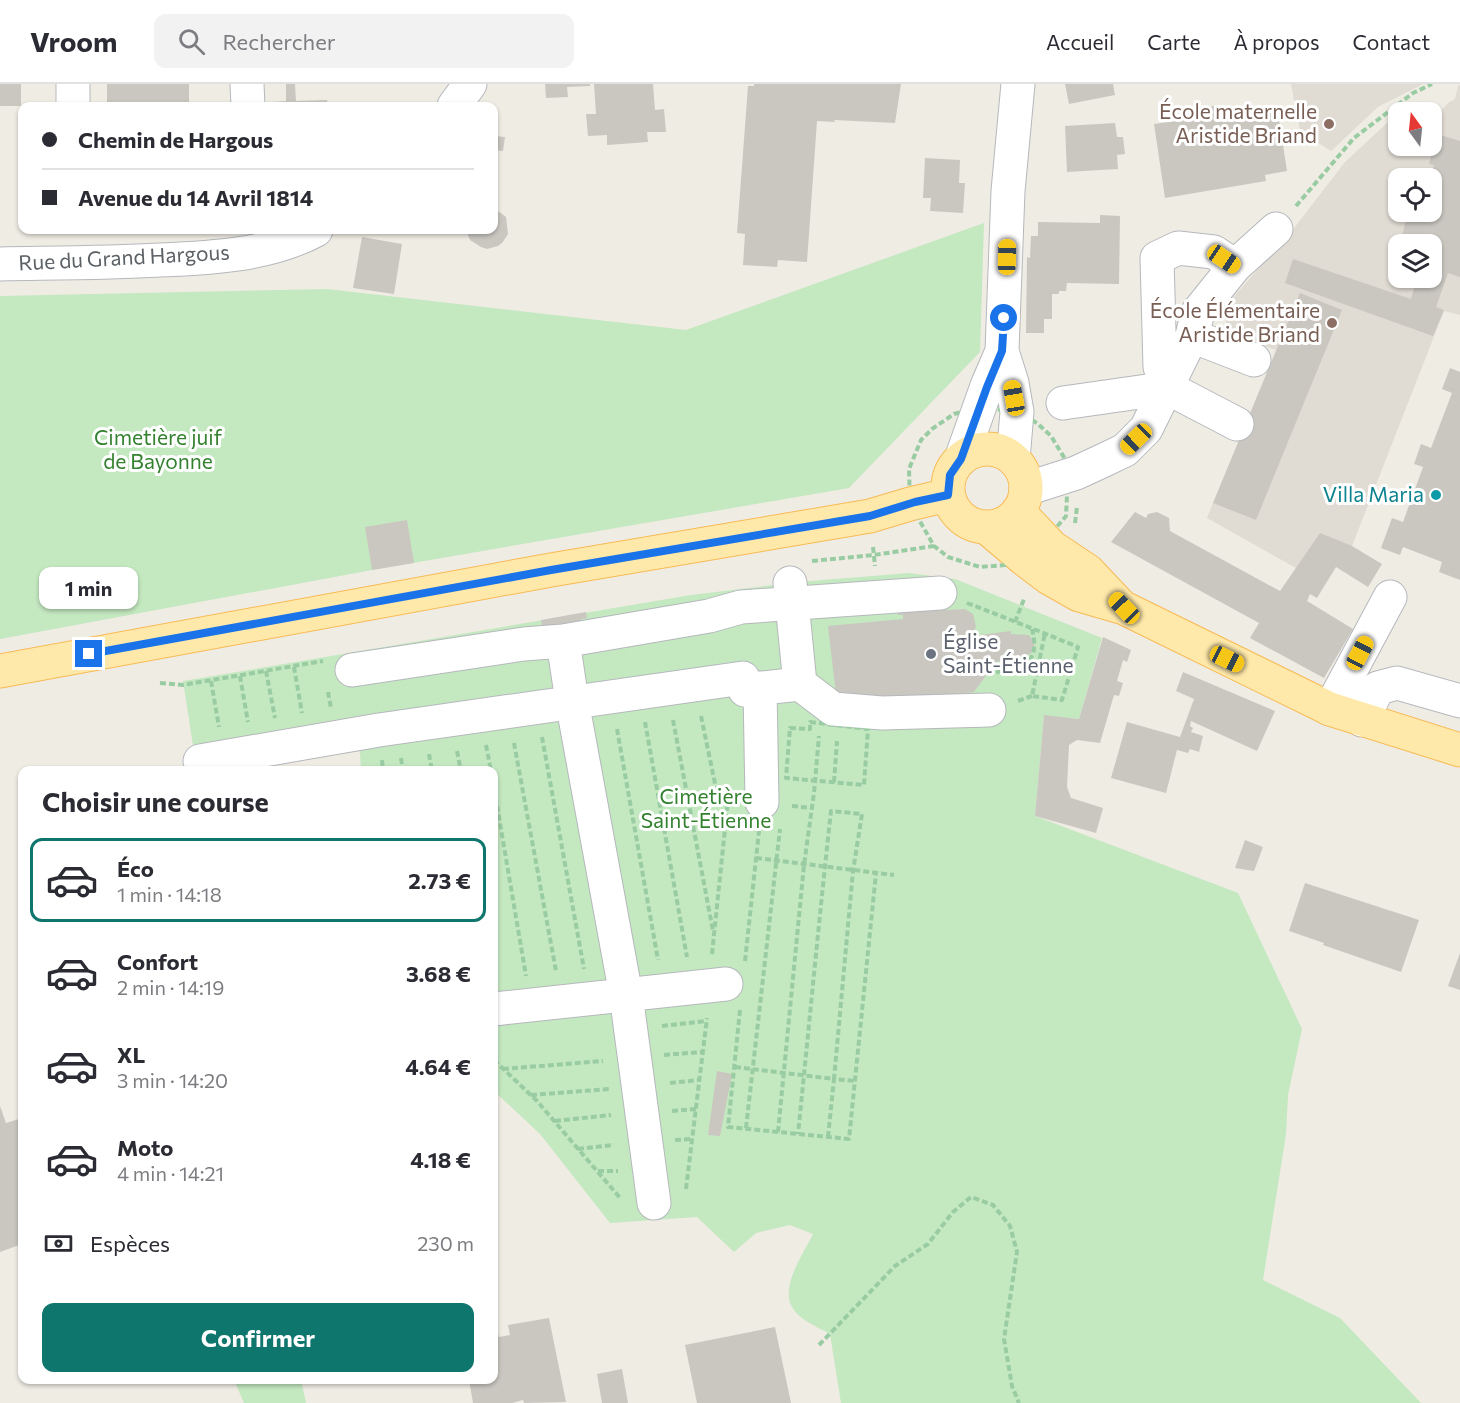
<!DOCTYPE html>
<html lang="fr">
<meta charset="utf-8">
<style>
body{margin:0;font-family:Commissioner,sans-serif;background:#f2f2f3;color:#2b2b33;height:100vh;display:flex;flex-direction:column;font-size:22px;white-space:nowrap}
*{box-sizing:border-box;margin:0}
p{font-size:20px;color:#7c7c81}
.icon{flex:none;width:33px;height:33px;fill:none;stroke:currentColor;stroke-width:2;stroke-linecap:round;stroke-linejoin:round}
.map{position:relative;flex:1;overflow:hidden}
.details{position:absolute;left:18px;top:682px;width:480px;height:618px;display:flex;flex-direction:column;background:#fff;border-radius:12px;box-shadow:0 2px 4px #0004}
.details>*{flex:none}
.top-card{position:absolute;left:18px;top:18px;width:480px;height:132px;border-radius:12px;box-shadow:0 2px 4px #0004;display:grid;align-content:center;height:132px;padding:0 24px;background:#fff}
.needle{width:39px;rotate:345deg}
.controls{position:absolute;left:1388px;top:18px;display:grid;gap:12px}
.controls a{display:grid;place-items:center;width:54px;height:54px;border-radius:12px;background:#fff;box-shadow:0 2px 4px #0004;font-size:30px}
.end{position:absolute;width:27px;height:27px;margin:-14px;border:8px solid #1a73e8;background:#fff;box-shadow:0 0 0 3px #fff}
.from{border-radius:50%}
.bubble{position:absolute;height:42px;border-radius:12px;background:#fff;box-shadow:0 2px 4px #0004;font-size:20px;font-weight:700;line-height:42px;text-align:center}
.car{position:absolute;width:18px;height:36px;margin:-18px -9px;border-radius:8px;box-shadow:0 0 4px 2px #0007;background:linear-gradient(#f5c518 24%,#345 0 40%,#f5c518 0 76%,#345 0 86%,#f5c518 0)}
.top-card b{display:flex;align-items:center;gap:21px;height:57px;font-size:22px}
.top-card b+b{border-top:2px solid #e1e1e2}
.top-card i{width:15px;height:15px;background:#2b2b33}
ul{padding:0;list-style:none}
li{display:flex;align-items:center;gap:18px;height:84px;margin:0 12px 9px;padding:0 12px;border:3px solid transparent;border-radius:12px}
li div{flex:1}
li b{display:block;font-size:22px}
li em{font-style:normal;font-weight:700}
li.current{border-color:#0f766e}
li>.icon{width:54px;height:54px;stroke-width:1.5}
h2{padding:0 24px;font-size:27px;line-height:72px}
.pay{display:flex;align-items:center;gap:15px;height:66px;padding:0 24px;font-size:22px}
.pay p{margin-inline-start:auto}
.action{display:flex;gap:12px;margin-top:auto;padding:12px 24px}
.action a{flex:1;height:69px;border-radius:12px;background:#0f766e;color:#fff;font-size:24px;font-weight:700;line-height:69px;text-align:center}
header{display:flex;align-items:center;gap:36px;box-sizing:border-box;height:84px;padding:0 30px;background:#fff;border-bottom:2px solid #e1e1e2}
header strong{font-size:28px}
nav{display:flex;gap:33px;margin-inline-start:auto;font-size:21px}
.search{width:420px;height:54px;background:#f2f2f3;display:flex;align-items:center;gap:15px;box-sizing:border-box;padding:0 21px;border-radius:12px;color:#7c7c81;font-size:22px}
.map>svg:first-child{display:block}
.education{fill:#e0dbd3;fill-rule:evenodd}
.green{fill:#c4e8c0}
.building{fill:#cac7c1}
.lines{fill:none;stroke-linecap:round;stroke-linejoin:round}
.minor-casing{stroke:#b5b8bc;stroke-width:35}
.major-casing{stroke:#f8ba55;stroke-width:35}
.path{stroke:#9acca3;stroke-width:4;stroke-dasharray:6 3;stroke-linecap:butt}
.minor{stroke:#fff;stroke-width:33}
.major{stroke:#ffe9aa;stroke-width:33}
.route{stroke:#1a73e8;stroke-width:8}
.education-dot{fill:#8d6e63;stroke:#fff;stroke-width:2}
.culture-dot{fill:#0f9aa8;stroke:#fff;stroke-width:2}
.worship-dot{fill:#6b7280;stroke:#fff;stroke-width:2}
.labels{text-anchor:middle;stroke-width:6;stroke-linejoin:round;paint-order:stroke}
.education-label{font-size:21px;fill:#785e54;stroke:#fff;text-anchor:end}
.street-label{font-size:21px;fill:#5c6166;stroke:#fff}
.park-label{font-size:21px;fill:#348230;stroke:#fff}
.culture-label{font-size:21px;fill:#0d838f;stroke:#fff;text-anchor:end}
.worship-label{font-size:21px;fill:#5b616d;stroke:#fff;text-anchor:start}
</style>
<header>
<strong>Vroom</strong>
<div class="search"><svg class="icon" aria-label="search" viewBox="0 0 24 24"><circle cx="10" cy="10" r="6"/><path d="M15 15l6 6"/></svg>Rechercher</div>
<nav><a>Accueil</a><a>Carte</a><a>À propos</a><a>Contact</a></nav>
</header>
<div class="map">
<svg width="1460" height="1319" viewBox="0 0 1460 1319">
<rect width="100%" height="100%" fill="#efece4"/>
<path class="education" d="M1291,0H1423L1378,23L1331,67L1320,60L1302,57Z
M1460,1V231L1444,227L1352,462L1345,476L1313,460L1296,484L1207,434L1276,266L1225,247L1229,218L1291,148L1345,78L1386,40L1398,33V62H1431V33L1435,34L1448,19L1455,15L1458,2ZM1398,94H1431V128H1398ZM1398,160H1431V194H1398Z"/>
<path class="green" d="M984,139L980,268L849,404L372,486L0,555V212L327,205L686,246Z
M909,489L955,495L1102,554L1079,635L1044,632L1035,732L1238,809L1302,945L1288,1011L1286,1050L1263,1196L1340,1234L1421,1319H841L830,1250C818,1243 799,1236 792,1223C780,1202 804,1169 813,1150L790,1141L756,1149L734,1168L697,1133L610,1139L540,1050L494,1007V687H361L360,667L226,687H197L183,597L691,511L798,498Z
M234,1296H301L306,1319H244Z"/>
<path class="building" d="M0,0H21V22H0Z
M107,0H189V22H107Z
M286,0H295L296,17L327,16L328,22H272V18L286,17Z
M545,0H590V2L567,3L568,13L546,14Z
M594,0H653L655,26L664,25L666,48H647L648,58L607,61V51L588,52L586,30H596Z
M754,0H901L895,39L834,36L835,38L817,37L807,178L778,176L777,183L743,181L745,150L737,149L748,2H754Z
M1065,0H1113L1115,11L1069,20Z
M1214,22L1216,30L1277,22L1287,87L1265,91L1266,97L1165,114L1154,40L1198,34L1197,25Z
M1115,39L1117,53H1123L1125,70L1117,71L1118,85L1067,88L1065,42Z
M1437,50L1460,57V193L1448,189L1436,223L1444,226L1433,252L1285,199L1293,175L1411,215L1416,198L1404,194H1431V160H1400L1408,128H1431L1430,94L1434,81L1429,80Z
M494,52L505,53L503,67L494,66Z
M925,74L960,76L959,99H965L963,129L930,127L931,114H923Z
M494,124L506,133L508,150L502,159L498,162L487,165L481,163L470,156L466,146H494Z
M1100,131L1120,132L1119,200L1067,199L1066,207H1059V210H1052V235H1044V249H1026L1027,173L1030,174L1031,152H1038V138L1100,139Z
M362,153L402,160L394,210L353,204Z
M1300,209L1342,226L1256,436L1213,419Z
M1450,284L1460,288V496L1439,488L1442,478L1403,463L1400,471L1381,464L1392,434L1403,438L1423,383L1414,380L1421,360L1431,364L1452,309L1442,305Z
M1135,428L1146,434L1148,430L1157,428L1169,434L1170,447L1280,507L1320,449L1352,462L1382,480L1368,503L1336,483L1317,514L1310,510L1307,517L1353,545L1324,594L1250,554L1259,539L1111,458Z
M407,436L414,479L372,486L365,443Z
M944,522L945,526L965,525L973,530L976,543L972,549L964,553L1011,547V550L1029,551L1034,558V564L1031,569L1026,572L1014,573V576L985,579L987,590L974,608L912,615V612L837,619L828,542L903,535V531H898V526Z
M586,528L587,534L581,535L582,546L544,552L541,536Z
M1103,553L1131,566L1127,578L1123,576L1117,597L1123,599L1119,612L1114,611L1100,659L1077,656L1069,661L1067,703L1071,714L1103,724L1096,749L1035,732L1044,631L1079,635Z
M1183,588L1275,627L1257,667L1191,637L1190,642L1193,644L1191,648L1203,652L1199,668L1190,665L1188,669L1177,666L1166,709L1111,694L1127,638L1180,653L1194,615L1176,607Z
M1245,756L1263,763L1254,787L1235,784Z
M1305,799L1419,836L1401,888L1323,861L1324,859L1289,847Z
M1460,869V906L1448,902Z
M717,987L732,990L720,1052L708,1051Z
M0,1022L6,1039L22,1034V1160L0,1168Z
M549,1234L566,1318L524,1319L523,1316L512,1319H473L469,1296H494V1244L496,1243L499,1253L510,1251L508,1241Z
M775,1243L791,1319H697L685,1261Z
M622,1285L628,1319H602L597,1290Z"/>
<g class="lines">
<defs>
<path id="minor" d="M73,0V22
M247,0L248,22
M454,22L470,0
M0,180C53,179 107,179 160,176C212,174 270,171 316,146
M1192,252L1254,276
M1002,267L1012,299L1017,328L1013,375
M1168,304L1160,283L1157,174L1178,164L1214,168L1235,182
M1063,319L1168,304L1237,340
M961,375L987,302L1002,267L1008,107L1018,0
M1026,405L1076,389L1102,377L1125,366L1146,345L1192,252L1198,228L1235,182L1276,145
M563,557L572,617L626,911L654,1119
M352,586L524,560L563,557L709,532L741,523L940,509
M800,600L833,625L882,629L989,626
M760,604L762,718
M1330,625L1390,513
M1362,636L1378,604L1397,599L1460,617
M200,677L379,646L743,594L745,606L800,600L790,499
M494,925L726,900"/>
<path id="major" d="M948 404a39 39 0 1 1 78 0a39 39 0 1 1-78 0Z
M1018,427L1052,463L1088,487L1122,523
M986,443L1024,475L1049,494L1079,511L1124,524L1330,625L1460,666
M0,587L551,486L870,432L910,420L948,411"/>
</defs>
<use href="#minor" class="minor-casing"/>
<use href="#major" class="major-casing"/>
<path class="path" d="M1296,122L1354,54L1413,9L1432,0
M980,323L1017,328L1037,339L1051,352L1065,375L1068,391L1066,432L1045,457L1024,475L1005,481L980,483L948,473L934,462L910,420L909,385L921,356L932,345L954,330Z
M1075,439L1077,423
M873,463L875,482
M812,477L874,471L934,462
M967,519C1004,533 1041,548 1078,563L1062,616L1032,612L1045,549
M1015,538L1024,515
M294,583L302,629
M266,587L275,634
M987,590C1018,584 1042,584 1032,545
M240,592L248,638
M211,597L219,643
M160,599L183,601L323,577
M328,608L331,624
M1018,617L1032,612
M701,632L718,714L730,718
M673,636L713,847
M645,638L687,873
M810,638L868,645L864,701L786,694L790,644L810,645Z
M617,645L658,876
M542,653L584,885
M514,659L556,887
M486,661L491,687
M457,667L461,687
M429,670L432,687
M401,674L403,687
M382,676L383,687
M834,698L837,657
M494,704L526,892
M792,722L812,724
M756,774L894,791
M712,870L728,716
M494,876L496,893
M745,877L759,747
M740,926L728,1043L849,1055L876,789
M662,942L706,937
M664,971L702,968
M494,976L537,1017L621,1115
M735,983L834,995L853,787L862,730L831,727C819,835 809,943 798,1050
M503,985L603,977
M670,999L699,996
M531,1011L609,1005
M672,1027L696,1025
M555,1037L611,1031
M746,1044L780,745
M778,1048L804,781L814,709L819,652
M828,1053L834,995L855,997
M675,1056L692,1055
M578,1065L614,1061
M598,1087H618
M686,1105L707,934
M819,1261L895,1182L928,1160L953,1128L971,1113L993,1121L1010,1142L1017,1168L1004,1255L1012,1302L1019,1319"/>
<use href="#minor" class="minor"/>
<use href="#major" class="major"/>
</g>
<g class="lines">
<path class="route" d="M89,570L551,486L870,432L915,418L948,411L950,391L961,375L987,303L1002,267L1004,234"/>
</g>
<g class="education-dot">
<circle cx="1329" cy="40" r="6"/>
<circle cx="1332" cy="239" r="6"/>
</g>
<circle class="culture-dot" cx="1436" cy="411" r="6"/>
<circle class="worship-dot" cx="931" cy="570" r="6"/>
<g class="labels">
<g class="education-label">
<text x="1317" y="35">École maternelle<tspan x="1317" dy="24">Aristide Briand</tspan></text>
<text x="1320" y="234">École Élémentaire<tspan x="1320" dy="24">Aristide Briand</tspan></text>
</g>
<g class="street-label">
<text transform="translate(124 174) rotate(-3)" y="7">Rue du Grand Hargous</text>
</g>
<g class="park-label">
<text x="158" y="361">Cimetière juif<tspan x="158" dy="24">de Bayonne</tspan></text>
<text x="706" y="720">Cimetière<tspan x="706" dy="24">Saint-Étienne</tspan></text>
</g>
<g class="culture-label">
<text x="1424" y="418">Villa Maria</text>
</g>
<g class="worship-label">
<text x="943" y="565">Église<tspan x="943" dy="24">Saint-Étienne</tspan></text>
</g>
</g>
</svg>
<div class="controls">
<a><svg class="needle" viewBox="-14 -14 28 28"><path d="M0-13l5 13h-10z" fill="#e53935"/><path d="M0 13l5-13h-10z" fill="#7c7c81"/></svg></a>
<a><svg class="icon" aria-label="locate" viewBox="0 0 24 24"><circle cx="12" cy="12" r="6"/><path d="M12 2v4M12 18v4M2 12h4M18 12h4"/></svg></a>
<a><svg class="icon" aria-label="layers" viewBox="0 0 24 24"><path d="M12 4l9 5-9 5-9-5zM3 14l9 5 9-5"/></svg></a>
</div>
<i class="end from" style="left:1004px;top:234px"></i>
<i class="end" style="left:89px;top:570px"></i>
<div class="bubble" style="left:39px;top:483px;width:99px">1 min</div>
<i class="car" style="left:1007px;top:173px;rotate:1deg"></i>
<i class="car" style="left:1224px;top:175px;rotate:124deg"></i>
<i class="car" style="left:1014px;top:314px;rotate:350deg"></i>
<i class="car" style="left:1136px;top:355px;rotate:226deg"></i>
<i class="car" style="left:1124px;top:524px;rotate:316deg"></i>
<i class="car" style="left:1360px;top:569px;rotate:28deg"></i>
<i class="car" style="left:1227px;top:575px;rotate:116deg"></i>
<div class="top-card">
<b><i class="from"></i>Chemin de Hargous</b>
<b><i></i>Avenue du 14 Avril 1814</b>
</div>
<section class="details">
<h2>Choisir une course</h2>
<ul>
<li class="current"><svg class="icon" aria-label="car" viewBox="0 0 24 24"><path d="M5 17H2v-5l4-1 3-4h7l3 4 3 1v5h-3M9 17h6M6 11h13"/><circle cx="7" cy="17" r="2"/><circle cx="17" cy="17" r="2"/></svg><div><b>Éco</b><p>1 min · 14:18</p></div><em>2.73 €</em></li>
<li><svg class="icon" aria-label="car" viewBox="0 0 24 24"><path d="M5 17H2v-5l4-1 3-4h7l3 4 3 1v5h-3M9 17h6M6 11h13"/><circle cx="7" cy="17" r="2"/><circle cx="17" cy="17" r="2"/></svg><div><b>Confort</b><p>2 min · 14:19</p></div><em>3.68 €</em></li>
<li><svg class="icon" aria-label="car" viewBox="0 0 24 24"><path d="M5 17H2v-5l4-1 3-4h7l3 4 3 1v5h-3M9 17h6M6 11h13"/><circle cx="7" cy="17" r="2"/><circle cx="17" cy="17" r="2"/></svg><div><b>XL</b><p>3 min · 14:20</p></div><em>4.64 €</em></li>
<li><svg class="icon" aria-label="car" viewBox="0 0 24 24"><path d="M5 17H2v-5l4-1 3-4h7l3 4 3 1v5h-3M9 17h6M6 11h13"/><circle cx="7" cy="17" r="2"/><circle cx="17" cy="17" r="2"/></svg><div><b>Moto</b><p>4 min · 14:21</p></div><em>4.18 €</em></li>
</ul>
<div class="pay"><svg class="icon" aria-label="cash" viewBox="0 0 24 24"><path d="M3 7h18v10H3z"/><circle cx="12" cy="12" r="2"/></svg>Espèces<p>230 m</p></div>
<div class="action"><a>Confirmer</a></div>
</section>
</div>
